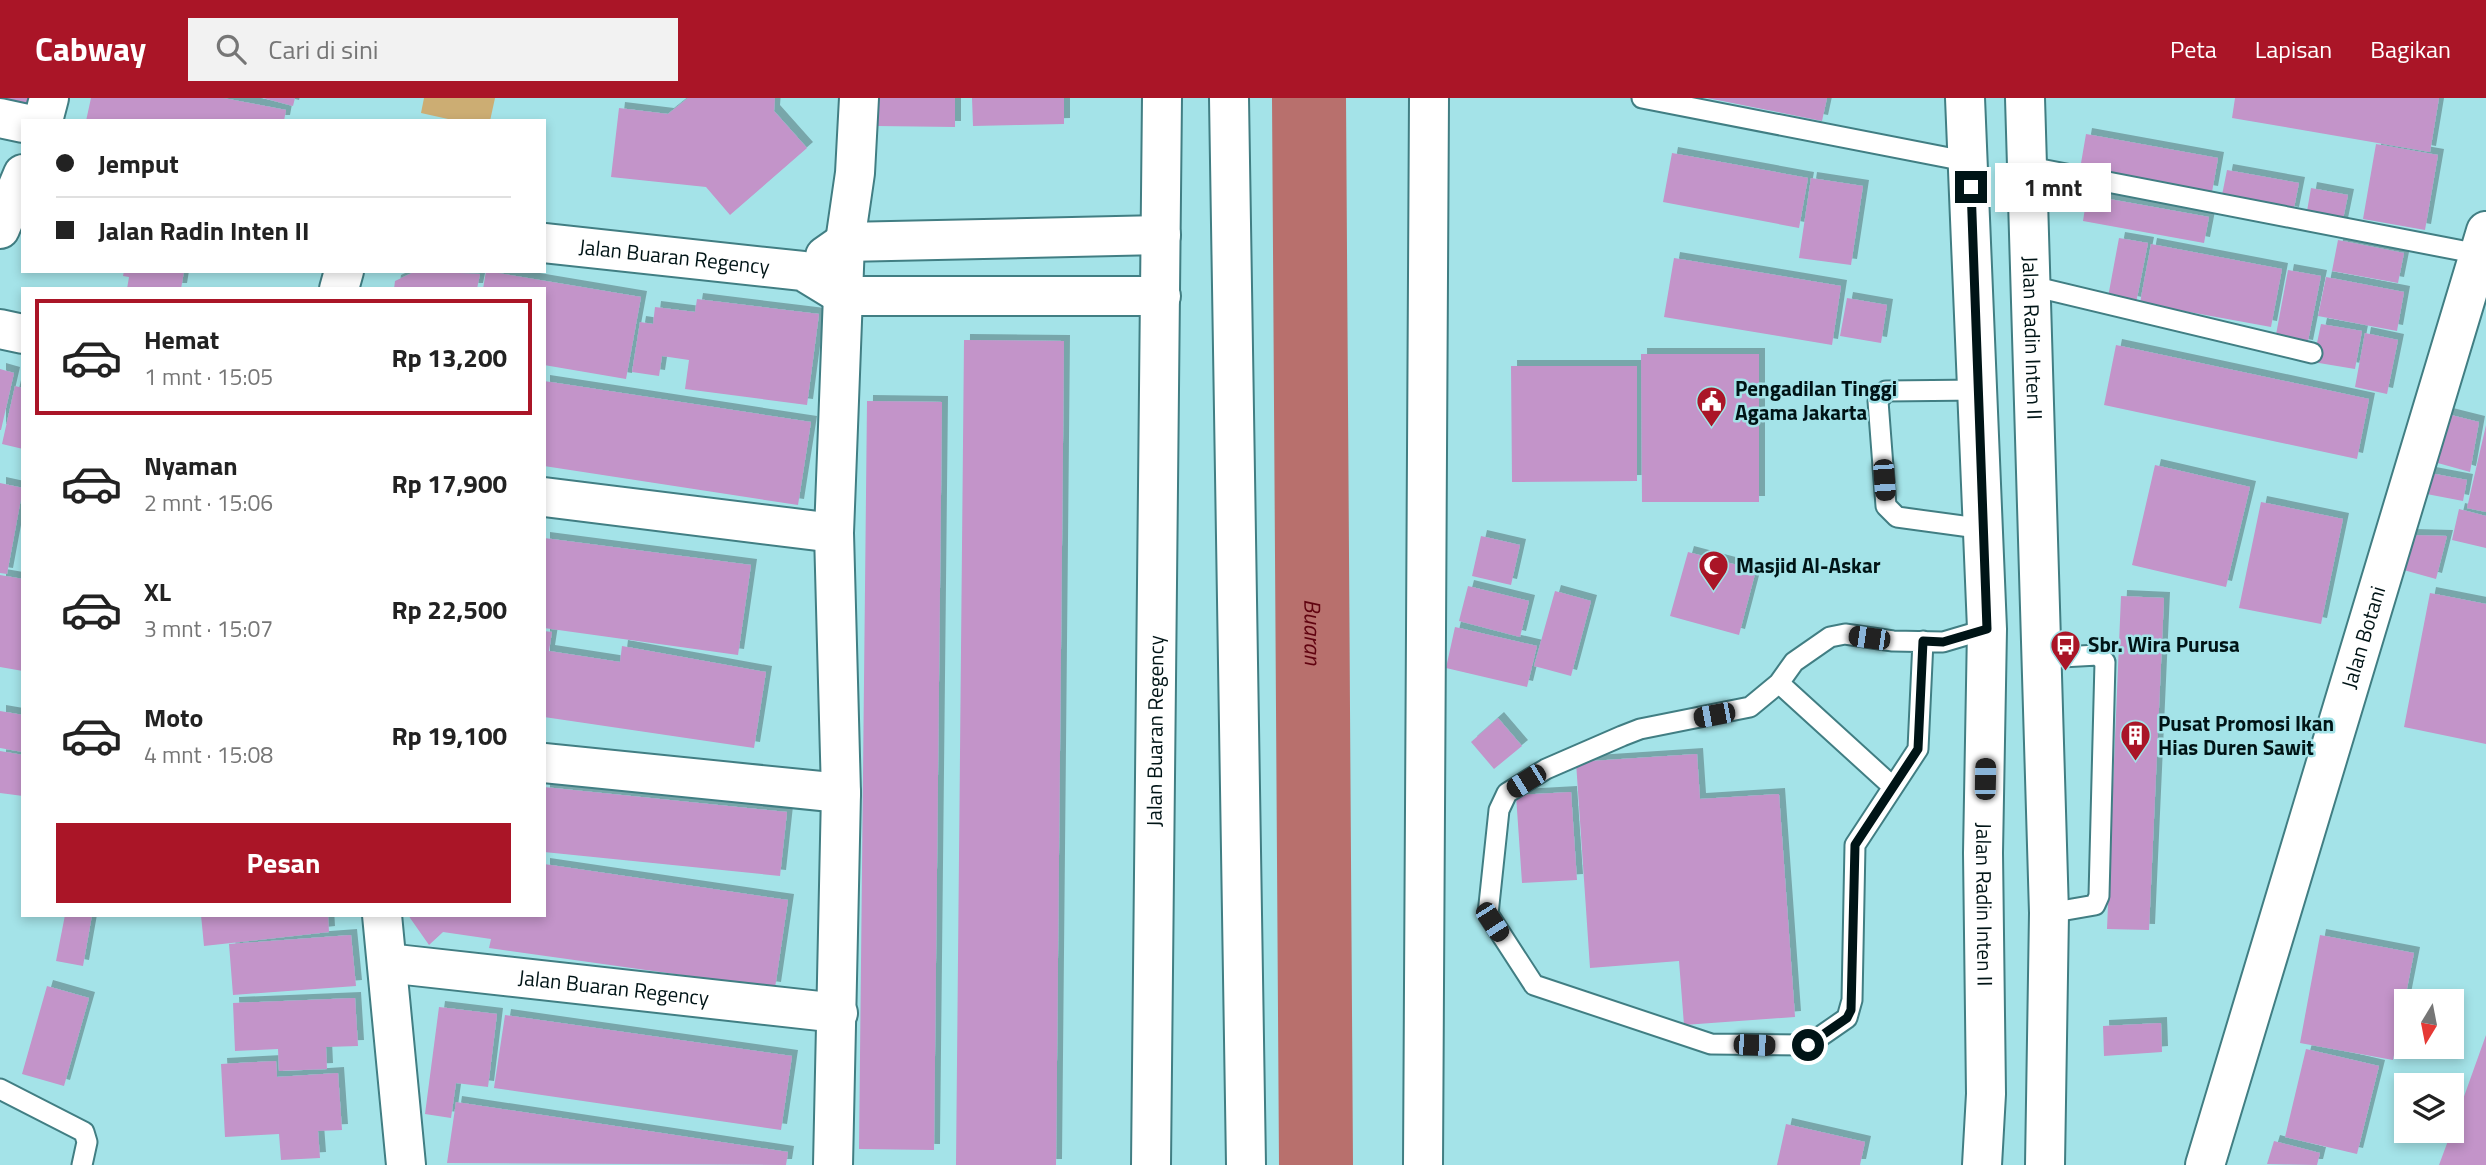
<!DOCTYPE html>
<html lang="id">
<meta charset="utf-8">
<style>
body{margin:0;font-family:"Titillium Web",sans-serif;background:#f2f2f2;color:#222;height:100vh;display:flex;flex-direction:column;font-size:26px;white-space:nowrap}
*{box-sizing:border-box;margin:0}
p{font-size:23px;color:#767676}
.icon{flex:none;width:38px;height:38px;fill:none;stroke:currentColor;stroke-width:2;stroke-linecap:round;stroke-linejoin:round}
.map{position:relative;flex:1;overflow:hidden}
.details{position:absolute;left:21px;top:189px;width:525px;height:630px;display:flex;flex-direction:column;background:#fff;border-radius:0px;box-shadow:0 4px 10px #0003}
.details>*{flex:none}
.top-card{position:absolute;left:21px;top:21px;width:525px;height:154px;border-radius:0px;box-shadow:0 4px 10px #0003;display:grid;align-content:center;height:154px;padding:0 35px;background:#fff}
.needle{width:46px;rotate:190deg}
.fabs{position:absolute;left:2394px;top:891px;display:grid;gap:14px}
.fabs a{display:grid;place-items:center;width:70px;height:70px;border-radius:0px;background:#fff;box-shadow:0 4px 10px #0003;font-size:35px}
.end{position:absolute;width:32px;height:32px;margin:-16px;border:9px solid #001416;background:#fff;box-shadow:0 0 0 4px #fff}
.from{border-radius:50%}
.bubble{position:absolute;height:49px;border-radius:0px;background:#fff;box-shadow:0 4px 10px #0003;font-size:23px;font-weight:700;line-height:49px;text-align:center}
.car{position:absolute;width:21px;height:42px;margin:-21px -10px;border-radius:9px;box-shadow:0 0 5px 2px #0007;background:linear-gradient(#222 24%,#8ab4d8 0 40%,#222 0 76%,#8ab4d8 0 86%,#222 0)}
.top-card b{display:flex;align-items:center;gap:24px;height:66px;font-size:26px}
.top-card b+b{border-top:2px solid #e0e0e0}
.top-card i{width:18px;height:18px;background:#222}
ul{padding:12px 0 0;list-style:none}
li{display:flex;align-items:center;gap:21px;height:116px;margin:0 14px 10px;padding:0 21px;border:4px solid transparent;border-radius:0px}
li div{flex:1}
li b{display:block;font-size:26px}
li em{font-style:normal;font-weight:700}
li.active{border-color:#aa1527}
li>.icon{width:63px;height:63px;stroke-width:1.5}
.primary-button{display:flex;gap:14px;margin-top:auto;padding:14px 35px}
.primary-button a{flex:1;height:80px;border-radius:0px;background:#aa1527;color:#fff;font-size:28px;font-weight:700;line-height:80px;text-align:center}
header{display:flex;align-items:center;gap:42px;box-sizing:border-box;height:98px;padding:0 35px;background:#aa1527;color:#fff}
header strong{font-size:33px}
nav{display:flex;gap:38px;margin-inline-start:auto;font-size:24px}
.search{width:490px;height:63px;background:#f2f2f2;display:flex;align-items:center;gap:18px;box-sizing:border-box;padding:0 24px;border-radius:0px;color:#767676;font-size:26px}
.map>svg:first-child{display:block}
.green{fill:#ccad73}
.lines{fill:none;stroke-linecap:round;stroke-linejoin:round}
.river{stroke:#b8706d;stroke-width:74}
.building{fill:#c394c9;filter:url(#shadow)}
.service-casing{stroke:#417e83;stroke-width:23}
.minor-casing{stroke:#417e83;stroke-width:42}
.primary-casing{stroke:#417e83;stroke-width:42}
.service{stroke:#fff;stroke-width:19}
.minor{stroke:#fff;stroke-width:38}
.primary{stroke:#fff;stroke-width:38}
.route{stroke:#001416;stroke-width:9}
.labels{text-anchor:middle;stroke-width:5;stroke-linejoin:round;paint-order:stroke}
.street-label{font-size:21px;fill:#001416;stroke:#a4e3e8}
.poi-label{font-size:21px;font-weight:bold;fill:#001416;stroke:#a4e3e8;text-anchor:start}
.water-label{font-size:23px;font-style:italic;fill:#600310;stroke:#a4e3e8}
</style>
<header>
<strong>Cabway</strong>
<div class="search"><svg class="icon" aria-label="search" viewBox="0 0 24 24"><circle cx="10" cy="10" r="6"/><path d="M15 15l6 6"/></svg>Cari di sini</div>
<nav><a>Peta</a><a>Lapisan</a><a>Bagikan</a></nav>
</header>
<div class="map">
<svg width="2486" height="1067" viewBox="0 0 2486 1067">
<defs>
<filter id="shadow"><feDropShadow dx="6" dy="-6" stdDeviation="0" flood-color="#0004"/></filter>
</defs>
<rect width="100%" height="100%" fill="#a4e3e8"/>
<path class="green" d="M424,0H495L490,23H457L421,15Z"/>
<g class="lines">
<path class="river" id="s1" d="M1309,0L1316,1067"/>
</g>
<path class="building" d="M0,0H35L31,20L0,14Z
M91,0H223L286,12L284,23H86Z
M263,0H295L293,8Z
M688,0H775L774,13L807,50L730,117L706,89L611,79L619,10L668,16Z
M877,0H955V29L877,28Z
M972,0H1064V26L973,28Z
M1707,0H1827L1822,23Z
M2235,0H2439L2430,54L2232,20Z
M2086,36L2218,60L2212,94L2080,71Z
M2376,46L2438,57L2425,132L2363,121Z
M1672,55L1808,80L1799,130L1663,104Z
M2227,72L2299,85L2293,115L2221,102Z
M1811,80L1863,88L1851,167L1799,160Z
M2311,90L2348,97L2342,126L2306,119Z
M2087,97L2209,119L2204,145L2083,123Z
M2119,140L2148,145L2136,205L2108,199Z
M2338,142L2404,155L2398,185L2332,173Z
M2151,146L2282,171L2271,229L2140,205Z
M1674,160L1841,188L1832,247L1664,219Z
M2288,172L2321,178L2307,248L2275,242Z
M124,173H184L181,191H127L129,179L123,178Z
M416,173L480,176L477,191H394L395,183Z
M486,173L641,199L626,281L544,267V191H483Z
M2326,179L2404,194L2397,233L2318,218Z
M1847,200L1887,207L1881,245L1840,238Z
M697,201L819,216L807,307L685,291L689,262L662,258L659,278L632,274L640,224L653,226L655,209L695,214Z
M2321,226L2362,233L2355,271L2313,264Z
M2365,235L2398,242L2387,296L2355,289Z
M964,242L1064,243L1056,1067H956Z
M2116,247L2369,301L2357,361L2104,307Z
M1641,256H1759V404H1642Z
M1511,268H1637V383L1512,384Z
M0,271L14,275L1,332H0Z
M544,283L811,324L798,407L544,368Z
M15,288L23,290V351L2,346Z
M867,303L942,304L934,1052L859,1051Z
M2439,314L2479,324L2470,374L2427,362Z
M2486,327V414L2467,410Z
M2155,367L2250,389L2226,489L2132,467Z
M2414,372L2467,382L2463,403L2411,393Z
M0,385L23,390L7,476L0,475Z
M2261,404L2343,421L2321,526L2239,510Z
M2459,411L2486,418V450L2452,442Z
M2409,437L2447,438L2436,481L2400,471Z
M1481,438L1520,447L1511,487L1472,478Z
M544,440L751,467L738,557L544,530Z
M1688,454L1756,472L1739,537L1670,518Z
M0,477L23,481V573L0,569Z
M1468,488L1529,503L1520,539L1459,523Z
M1555,493L1591,503L1571,578L1534,568Z
M2430,495L2486,506V646L2404,629Z
M2121,498L2164,500L2149,832L2107,831Z
M1455,529L1537,548L1527,589L1446,570Z
M544,533L552,534L549,553L620,564L622,548L766,574L754,650L544,619Z
M0,613L23,617V654L0,650Z
M1498,620L1522,648L1494,671L1471,644Z
M0,653L23,657V698L0,695Z
M1697,656L1700,701L1779,696L1795,919L1684,927L1679,863L1590,870L1576,664Z
M544,689L787,714L780,778L544,754Z
M1571,694L1577,782L1522,785L1516,697Z
M544,766L788,802L775,890L489,850L491,841L443,834L429,847L408,817H544Z
M65,817H92L83,868L56,863Z
M201,817H328L329,834L204,848Z
M351,837L356,888L233,897L229,846Z
M2320,837L2414,855L2393,962L2300,945Z
M47,888L89,900L64,988L22,976Z
M355,900L358,948L326,949L327,971L279,973L278,951L235,953L233,905Z
M439,909L497,916L488,989L456,985L451,1020L425,1016Z
M505,917L792,958L781,1032L494,990Z
M2161,925L2162,954L2104,958L2103,928Z
M2486,937V1067H2439L2452,1032Z
M2306,951L2379,968L2357,1056L2285,1039Z
M276,963L277,979L338,975L342,1032L318,1033L320,1060L281,1062L279,1036L225,1039L221,966Z
M456,1004L788,1054L786,1067L447,1065Z
M1786,1026L1865,1044L1860,1067H1777Z
M2274,1043L2320,1055L2317,1067L2267,1066Z"/>
<g class="lines">
<defs>
<path id="service" d="M1642,0L1970,64
M2025,68L2479,156
M2028,187L2312,255
M1979,292L1886,293L1878,303L1886,408L1897,419L1985,431
M1923,543L1918,651L1855,747L1852,902L1847,920L1808,947L1711,946L1534,887L1488,816L1499,712L1507,695L1546,671L1622,638L1640,631L1750,609L1779,585L1794,564L1830,539L1845,536L1893,543L1943,544L1987,531
M2043,560L2098,557L2105,564L2099,798L2095,807L2049,815
M1779,585L1892,688
M0,991L84,1034L87,1044L82,1067"/>
<g id="minor">
<path d="M1229,0L1246,1067"/>
<path d="M0,20L23,25"/>
<path d="M43,23L49,0"/>
<path d="M0,131L23,76"/>
<path id="s2" d="M544,145L803,173L844,198H1161"/>
<path d="M825,158L845,144L1161,137"/>
<path d="M339,191L344,173"/>
<path d="M0,231L23,236"/>
<path d="M544,399L834,435"/>
<path d="M544,665L841,695"/>
<path d="M382,817L406,1067"/>
<path id="s3" d="M387,865L838,915"/>
<path d="M833,1067L841,695L834,435L845,144L855,75L859,0"/>
<path id="s4" d="M1151,1067L1162,0"/>
<path d="M1423,1067L1429,0"/>
<path id="s5" d="M2205,1067L2486,133"/>
</g>
<g id="primary">
<path id="s6" d="M1965,0L1987,531L1983,755L1986,996L1982,1067"/>
<path id="s7" d="M2025,0L2049,815L2045,1067"/>
</g>
</defs>
<use href="#service" class="service-casing"/>
<use href="#minor" class="minor-casing"/>
<use href="#primary" class="primary-casing"/>
<use href="#service" class="service"/>
<use href="#minor" class="minor"/>
<use href="#primary" class="primary"/>
</g>
<g class="lines">
<path class="route" d="M1808,947L1847,920L1851,912L1855,747L1918,651L1923,543L1943,544L1987,531L1971,89"/>
</g>
<defs>
<symbol id="civic-pin" viewBox="-11 -11 22 30"><path d="M0 17L-7.5 6A9.5 9.5 0 1 1 7.5 6Z" fill="#aa1527" stroke="#a4e3e8"/><path d="M-.6-6.5H3V-4.5H.6V-3L4-1V1h2V6H-6V1h2V-1L-.6-3ZM-1.2 2.5V6h2.4V2.5Z" fill="#fff"/></symbol>
<symbol id="mosque-pin" viewBox="-11 -11 22 30"><path d="M0 17L-7.5 6A9.5 9.5 0 1 1 7.5 6Z" fill="#aa1527" stroke="#a4e3e8"/><path d="M3.5-4.9A6 6 0 1 0 3.5 4.9A5 5 0 1 1 3.5-4.9Z" fill="#fff"/></symbol>
<symbol id="bus-pin" viewBox="-11 -11 22 30"><path d="M0 17L-7.5 6A9.5 9.5 0 1 1 7.5 6Z" fill="#aa1527" stroke="#a4e3e8"/><path d="M-5-6H5V4H4V6H2V4H-2V6H-4V4H-5ZM-3.5-4V0h7V-4ZM-3.5 1.2v1.5H-2V1.2ZM2 1.2v1.5H3.5V1.2Z" fill="#fff"/></symbol>
<symbol id="building-pin" viewBox="-11 -11 22 30"><path d="M0 17L-7.5 6A9.5 9.5 0 1 1 7.5 6Z" fill="#aa1527" stroke="#a4e3e8"/><path d="M-4-6H4V6H1V3H-1V6H-4ZM-2.5-4.3h1.7v1.8h-1.7ZM.8-4.3h1.7v1.8H.8ZM-2.5-1h1.7V.8h-1.7ZM.8-1h1.7V.8H.8Z" fill="#fff"/></symbol>
</defs>
<g fill-rule="evenodd">
<use href="#civic-pin" x="1694" y="286" width="35" height="47"/>
<use href="#mosque-pin" x="1696" y="450" width="35" height="47"/>
<use href="#bus-pin" x="2048" y="530" width="35" height="47"/>
<use href="#building-pin" x="2118" y="620" width="35" height="47"/>
</g>
<g class="labels">
<g class="street-label">
<text dy="7" stroke="none"><textPath href="#s2" startOffset="131">Jalan Buaran Regency</textPath></text>
<text dy="7" stroke="none"><textPath href="#s7" startOffset="240">Jalan Radin Inten II</textPath></text>
<text dy="7" stroke="none"><textPath href="#s5" startOffset="551">Jalan Botani</textPath></text>
<text dy="7" stroke="none"><textPath href="#s4" startOffset="434">Jalan Buaran Regency</textPath></text>
<text dy="7" stroke="none"><textPath href="#s6" startOffset="807">Jalan Radin Inten II</textPath></text>
<text dy="7" stroke="none"><textPath href="#s3" startOffset="228">Jalan Buaran Regency</textPath></text>
</g>
<g class="poi-label">
<text x="1735" y="298">Pengadilan Tinggi<tspan x="1735" dy="24">Agama Jakarta</tspan></text>
<text x="1736" y="475">Masjid Al-Askar</text>
<text x="2088" y="554">Sbr. Wira Purusa</text>
<text x="2158" y="633">Pusat Promosi Ikan<tspan x="2158" dy="24">Hias Duren Sawit</tspan></text>
</g>
<g class="water-label">
<text dy="8" stroke="none"><textPath href="#s1" startOffset="534">Buaran</textPath></text>
</g>
</g>
</svg>
<div class="fabs">
<a><svg class="needle" viewBox="-14 -14 28 28"><path d="M0-13l5 13h-10z" fill="#e53935"/><path d="M0 13l5-13h-10z" fill="#767676"/></svg></a>
<a><svg class="icon" aria-label="layers" viewBox="0 0 24 24"><path d="M12 4l9 5-9 5-9-5zM3 14l9 5 9-5"/></svg></a>
</div>
<i class="end from" style="left:1808px;top:947px"></i>
<i class="end" style="left:1971px;top:89px"></i>
<div class="bubble" style="left:1995px;top:65px;width:116px">1 mnt</div>
<i class="car" style="left:1884px;top:382px;rotate:176deg"></i>
<i class="car" style="left:1869px;top:540px;rotate:278deg"></i>
<i class="car" style="left:1714px;top:617px;rotate:259deg"></i>
<i class="car" style="left:1985px;top:681px;rotate:1deg"></i>
<i class="car" style="left:1526px;top:683px;rotate:238deg"></i>
<i class="car" style="left:1492px;top:824px;rotate:147deg"></i>
<i class="car" style="left:1754px;top:947px;rotate:92deg"></i>
<div class="top-card">
<b><i class="from"></i>Jemput</b>
<b><i></i>Jalan Radin Inten II</b>
</div>
<section class="details">
<ul>
<li class="active"><svg class="icon" aria-label="car" viewBox="0 0 24 24"><path d="M5 17H2v-5l4-1 3-4h7l3 4 3 1v5h-3M9 17h6M6 11h13"/><circle cx="7" cy="17" r="2"/><circle cx="17" cy="17" r="2"/></svg><div><b>Hemat</b><p>1 mnt · 15:05</p></div><em>Rp 13,200</em></li>
<li><svg class="icon" aria-label="car" viewBox="0 0 24 24"><path d="M5 17H2v-5l4-1 3-4h7l3 4 3 1v5h-3M9 17h6M6 11h13"/><circle cx="7" cy="17" r="2"/><circle cx="17" cy="17" r="2"/></svg><div><b>Nyaman</b><p>2 mnt · 15:06</p></div><em>Rp 17,900</em></li>
<li><svg class="icon" aria-label="car" viewBox="0 0 24 24"><path d="M5 17H2v-5l4-1 3-4h7l3 4 3 1v5h-3M9 17h6M6 11h13"/><circle cx="7" cy="17" r="2"/><circle cx="17" cy="17" r="2"/></svg><div><b>XL</b><p>3 mnt · 15:07</p></div><em>Rp 22,500</em></li>
<li><svg class="icon" aria-label="car" viewBox="0 0 24 24"><path d="M5 17H2v-5l4-1 3-4h7l3 4 3 1v5h-3M9 17h6M6 11h13"/><circle cx="7" cy="17" r="2"/><circle cx="17" cy="17" r="2"/></svg><div><b>Moto</b><p>4 mnt · 15:08</p></div><em>Rp 19,100</em></li>
</ul>
<div class="primary-button"><a>Pesan</a></div>
</section>
</div>
